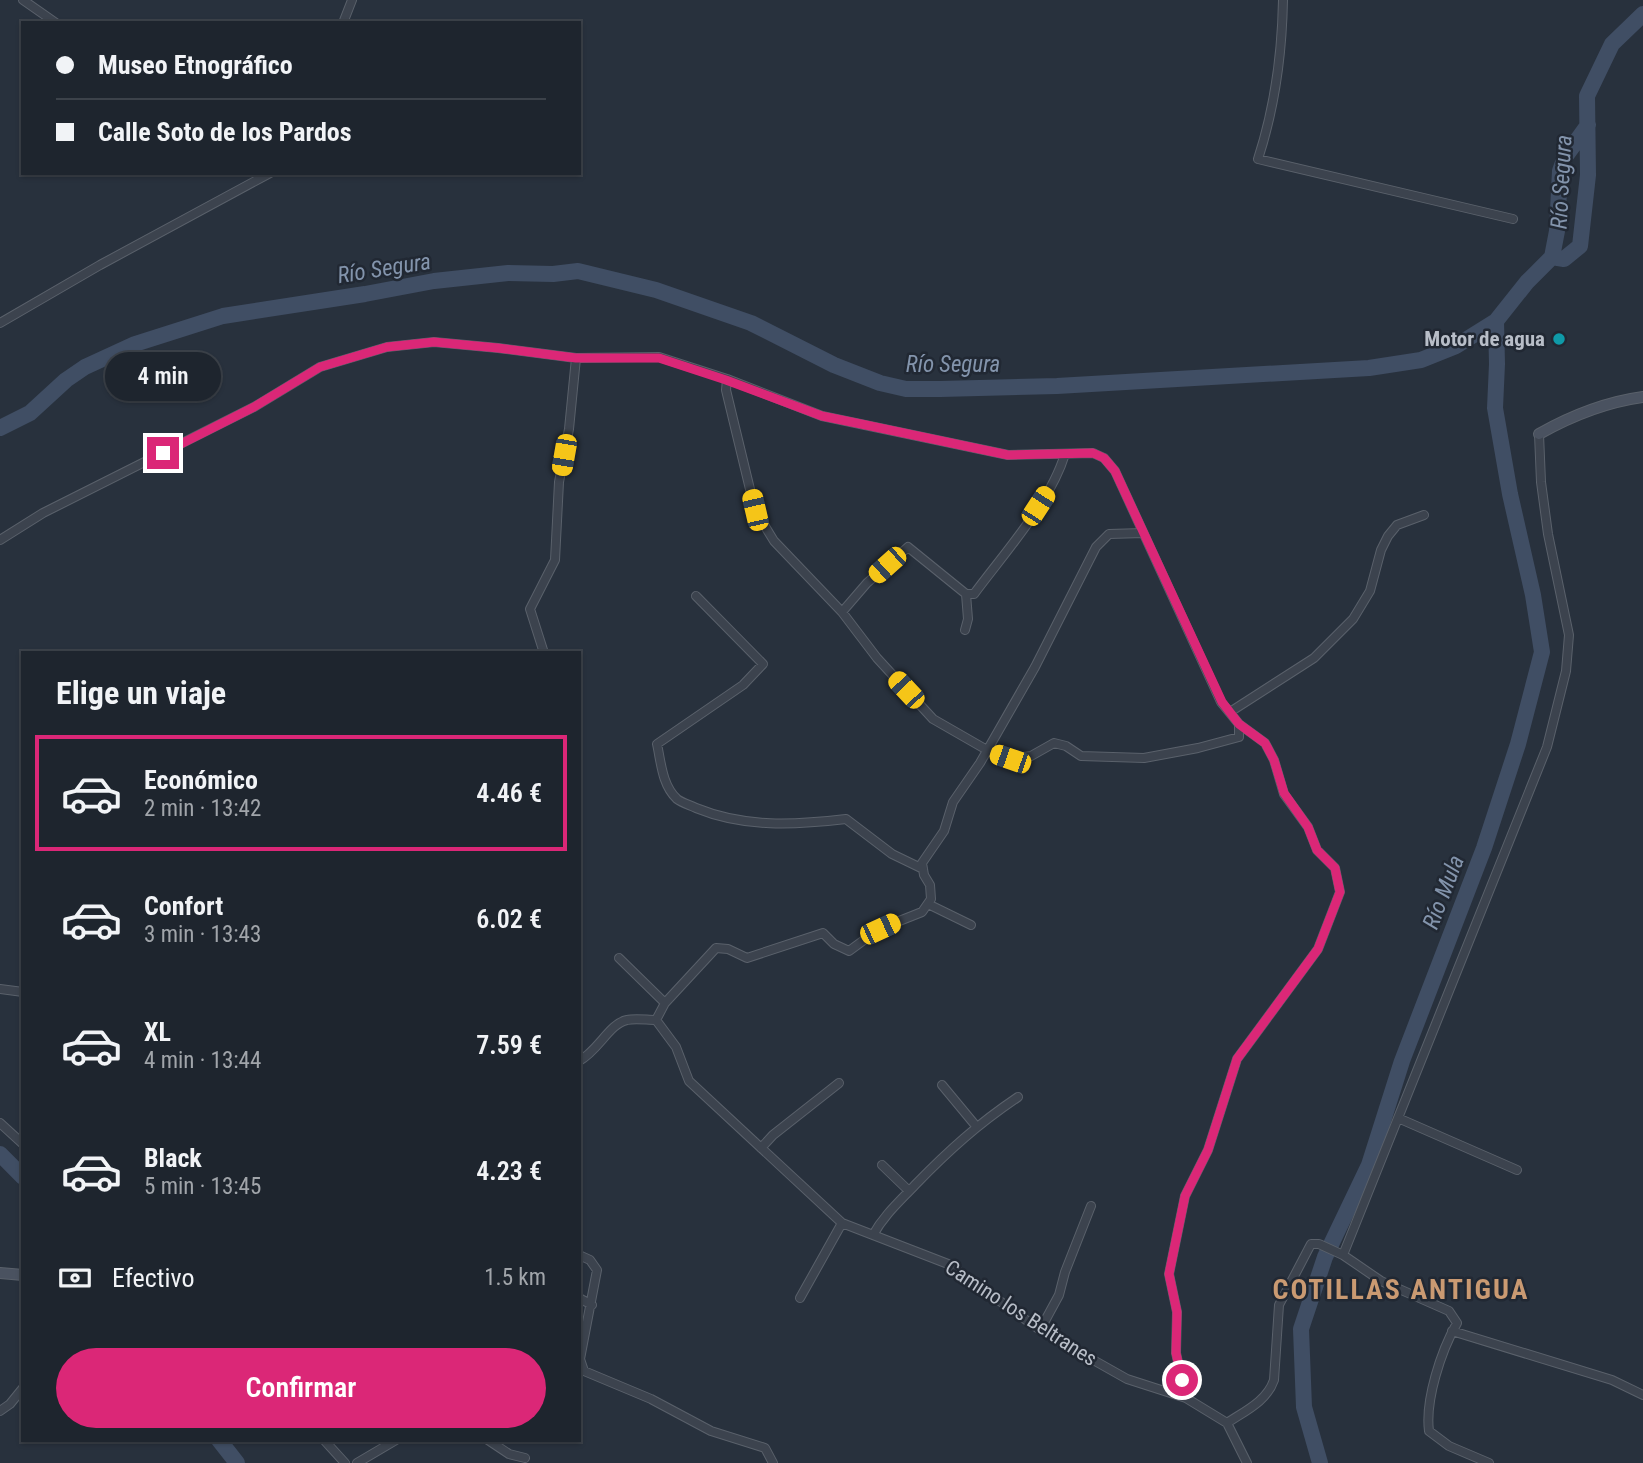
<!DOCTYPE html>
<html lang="es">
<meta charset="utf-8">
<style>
body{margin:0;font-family:"Roboto Condensed",sans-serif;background:#2b313a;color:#f1f3f6;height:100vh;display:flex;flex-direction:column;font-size:26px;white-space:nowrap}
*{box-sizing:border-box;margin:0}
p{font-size:23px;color:#a1a5aa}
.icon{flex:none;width:38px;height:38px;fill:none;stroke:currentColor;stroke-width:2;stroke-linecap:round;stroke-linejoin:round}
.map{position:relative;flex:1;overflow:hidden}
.sheet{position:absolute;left:21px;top:651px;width:560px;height:791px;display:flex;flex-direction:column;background:#1e252e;border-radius:0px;box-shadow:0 2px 5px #0004,0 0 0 2px #3c424a}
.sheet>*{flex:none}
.top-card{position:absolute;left:21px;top:21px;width:560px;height:154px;border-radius:0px;box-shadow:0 2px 5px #0004,0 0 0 2px #3c424a;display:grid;align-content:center;height:154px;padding:0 35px;background:#1e252e}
.end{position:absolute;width:32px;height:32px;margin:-16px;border:9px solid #db2777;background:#fff;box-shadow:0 0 0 4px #fff}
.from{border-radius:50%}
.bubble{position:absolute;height:49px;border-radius:24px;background:#1e252e;box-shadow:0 2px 5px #0004,0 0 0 2px #3c424a;font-size:23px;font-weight:600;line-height:49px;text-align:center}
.car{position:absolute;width:21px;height:42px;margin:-21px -10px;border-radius:9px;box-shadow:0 0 5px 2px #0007;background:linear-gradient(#f5c518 24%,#345 0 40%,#f5c518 0 76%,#345 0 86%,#f5c518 0)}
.top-card b{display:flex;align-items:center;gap:24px;height:66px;font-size:26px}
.top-card b+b{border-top:2px solid #3c424a}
.top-card i{width:18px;height:18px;background:#f1f3f6}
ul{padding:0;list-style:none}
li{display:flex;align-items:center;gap:21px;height:116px;margin:0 14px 10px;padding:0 21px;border:4px solid transparent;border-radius:0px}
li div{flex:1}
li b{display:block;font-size:26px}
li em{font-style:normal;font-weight:600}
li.current{border-color:#db2777}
li>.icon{width:63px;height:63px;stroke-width:1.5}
h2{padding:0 35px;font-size:32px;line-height:84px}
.pay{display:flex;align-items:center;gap:18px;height:77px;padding:0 35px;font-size:26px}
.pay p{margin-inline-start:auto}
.action{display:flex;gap:14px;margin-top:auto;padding:14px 35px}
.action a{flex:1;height:80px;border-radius:42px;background:#db2777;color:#fff;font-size:28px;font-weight:600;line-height:80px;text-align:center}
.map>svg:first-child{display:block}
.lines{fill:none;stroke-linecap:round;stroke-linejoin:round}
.river{stroke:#404e64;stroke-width:16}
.street-casing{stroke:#5a616b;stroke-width:10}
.secondary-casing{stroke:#5a616b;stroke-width:12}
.street{stroke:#3c434e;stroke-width:8}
.secondary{stroke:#4a5260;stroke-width:10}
.route{stroke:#db2777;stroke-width:9}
.culture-dot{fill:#0f9aa8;stroke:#212833;stroke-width:2.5}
.labels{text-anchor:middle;stroke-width:5;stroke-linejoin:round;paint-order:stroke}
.poi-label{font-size:21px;font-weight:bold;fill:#b8bec8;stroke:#212833;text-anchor:end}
.street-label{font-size:21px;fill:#b8bec8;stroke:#212833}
.water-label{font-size:23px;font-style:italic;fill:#8394ac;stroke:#212833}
.district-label{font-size:28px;font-weight:bold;letter-spacing:2px;fill:#ca9a72;stroke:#212833}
</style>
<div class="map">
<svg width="1643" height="1463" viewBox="0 0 1643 1463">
<rect width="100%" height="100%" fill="#28313d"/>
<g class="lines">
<path class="river" d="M1552,257L1557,231L1560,171L1565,157L1588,125
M0,428L30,413L66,380L85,367L135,344L223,316L365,294L434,281L508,273L553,274L578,271L656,290L751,323L834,365L880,383L906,389H940L1057,386L1369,368L1421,360L1456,346L1496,321L1527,282L1552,257L1564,259L1580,246L1588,175L1587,96L1612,44L1643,14
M0,1154L23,1177
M219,1440L237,1463
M1320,1463L1304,1407L1301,1329L1325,1257L1369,1165L1402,1061L1484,848L1518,744L1542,652L1533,595L1510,494L1495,408L1497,364L1496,321"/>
<defs>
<path id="street" d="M23,0L56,23
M1283,0C1282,54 1275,107 1258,159L1513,219
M343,23L352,0
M0,323L100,265L270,173
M727,379L726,390L755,510L774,541L842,612
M1065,454C1050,503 1005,552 974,594H966L908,547L867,583L842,612L877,658L933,719L987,750L1010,759L1031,756L1054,743L1066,746L1081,756L1144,758L1198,748L1239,737V724
M0,540L43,513L254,407L320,367L387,347L434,342L498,348L576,358L659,357L727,379L822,416L1008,455L1093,453L1104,458L1115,471L1221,702L1239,724L1265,743L1274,760L1284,794L1308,827L1317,850L1335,868L1340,892L1318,949L1237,1059L1208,1150L1185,1196L1169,1274L1177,1312L1176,1353L1186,1398
M696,596L763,664L743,685L657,744C661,762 662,785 677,799C682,803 690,805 696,808C745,828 795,825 846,819L892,854L923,869
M965,630L968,619L966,594
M544,653L530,609L555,560L559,482L569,429L576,358
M1230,712L1314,658L1353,619L1370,591L1381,550L1388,536L1397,525L1424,515
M928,904L971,925
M619,958L665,1003
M0,989L23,992
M656,1020L665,1003L716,948L728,949L747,958L823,933L834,944L849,951L879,929L922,912L931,899L930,885L924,875L922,863L944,831L953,802L980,763L1035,667L1096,547L1109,534L1143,533
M579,1061C598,1051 610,1023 627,1020C635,1018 647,1020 656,1020L676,1047L689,1081L842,1223L948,1264L1040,1330L1127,1379L1186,1398L1227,1423L1247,1463
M942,1085L976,1126
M1398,1118L1517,1170
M0,1123L23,1144
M761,1148L773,1135L839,1083
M882,1165L909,1191
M873,1235C884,1215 900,1201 915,1185C949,1150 978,1124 1018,1097
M579,1255L590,1260L597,1270L580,1359L584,1371L651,1399L711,1431L765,1448L773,1463
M1343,1255L1547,747L1566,671L1569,635L1548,534L1541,482L1539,434
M579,1298L592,1305
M800,1298L842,1223
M1040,1330L1059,1295L1065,1272L1091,1206
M1452,1331L1612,1380L1643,1395
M0,1411L10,1404L23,1388
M1227,1423C1245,1411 1267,1401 1274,1380L1279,1305L1311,1244H1319L1343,1255L1381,1281L1449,1311L1457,1323C1441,1351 1425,1400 1429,1431L1449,1446L1489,1463
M324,1440L345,1463
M488,1440L509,1454L525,1458
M357,1463L396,1440"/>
<path id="secondary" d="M1539,434C1571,416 1606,402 1643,397
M0,1273L23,1275"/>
</defs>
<use href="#street" class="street-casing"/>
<use href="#secondary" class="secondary-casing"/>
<use href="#street" class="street"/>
<use href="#secondary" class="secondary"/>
</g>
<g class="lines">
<path class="route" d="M163,453L254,407L320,367L387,347L434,342L498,348L576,358H659L726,380L822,416L861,424L1008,455L1093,453L1104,458L1115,471L1222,702L1239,724L1265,743L1274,760L1284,793L1308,827L1317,850L1335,868L1340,892L1318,949L1237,1059L1208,1150L1185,1196L1169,1274L1177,1312L1176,1353L1182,1380"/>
</g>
<circle class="culture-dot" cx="1559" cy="339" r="7"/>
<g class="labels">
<g class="poi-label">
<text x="1545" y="346">Motor de agua</text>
</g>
<g class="street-label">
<text transform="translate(1021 1313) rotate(33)" y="7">Camino los Beltranes</text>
</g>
<g class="water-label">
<text transform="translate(1561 182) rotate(-87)" y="8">Río Segura</text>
<text transform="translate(384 268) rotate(-9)" y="8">Río Segura</text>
<text x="953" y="372">Río Segura</text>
<text transform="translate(1443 892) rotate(-69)" y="8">Río Mula</text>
</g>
<g class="district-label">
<text x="1401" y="1299">COTILLAS ANTIGUA</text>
</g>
</g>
</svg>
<i class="end from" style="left:1182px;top:1380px"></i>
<i class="end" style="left:163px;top:453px"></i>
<div class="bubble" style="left:105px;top:352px;width:116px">4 min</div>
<i class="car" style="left:564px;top:455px;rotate:190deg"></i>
<i class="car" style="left:1038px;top:506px;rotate:33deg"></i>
<i class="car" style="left:755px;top:510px;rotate:347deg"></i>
<i class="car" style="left:887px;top:565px;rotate:228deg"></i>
<i class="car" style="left:906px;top:690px;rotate:317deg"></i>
<i class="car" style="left:1010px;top:759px;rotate:289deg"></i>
<i class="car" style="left:880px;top:929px;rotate:65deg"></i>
<div class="top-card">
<b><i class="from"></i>Museo Etnográfico</b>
<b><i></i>Calle Soto de los Pardos</b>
</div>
<section class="sheet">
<h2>Elige un viaje</h2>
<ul>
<li class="current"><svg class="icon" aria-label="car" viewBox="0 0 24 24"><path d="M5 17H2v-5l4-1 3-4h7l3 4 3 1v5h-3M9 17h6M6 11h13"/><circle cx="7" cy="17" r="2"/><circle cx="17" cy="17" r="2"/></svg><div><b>Económico</b><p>2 min · 13:42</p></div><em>4.46 €</em></li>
<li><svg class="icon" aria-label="car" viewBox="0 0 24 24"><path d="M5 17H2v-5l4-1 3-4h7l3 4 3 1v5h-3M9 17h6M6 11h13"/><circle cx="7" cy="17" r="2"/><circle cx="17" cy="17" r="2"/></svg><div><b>Confort</b><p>3 min · 13:43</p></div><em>6.02 €</em></li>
<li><svg class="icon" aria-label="car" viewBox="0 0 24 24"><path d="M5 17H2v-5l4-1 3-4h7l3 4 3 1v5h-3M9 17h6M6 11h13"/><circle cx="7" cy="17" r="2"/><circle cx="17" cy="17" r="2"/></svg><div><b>XL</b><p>4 min · 13:44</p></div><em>7.59 €</em></li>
<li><svg class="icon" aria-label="car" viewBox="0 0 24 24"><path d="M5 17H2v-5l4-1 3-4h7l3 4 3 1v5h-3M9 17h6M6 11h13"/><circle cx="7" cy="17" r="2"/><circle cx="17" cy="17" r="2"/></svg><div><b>Black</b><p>5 min · 13:45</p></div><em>4.23 €</em></li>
</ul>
<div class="pay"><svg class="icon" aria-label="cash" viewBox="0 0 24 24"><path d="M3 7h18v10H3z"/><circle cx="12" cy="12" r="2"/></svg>Efectivo<p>1.5 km</p></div>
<div class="action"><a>Confirmar</a></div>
</section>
</div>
